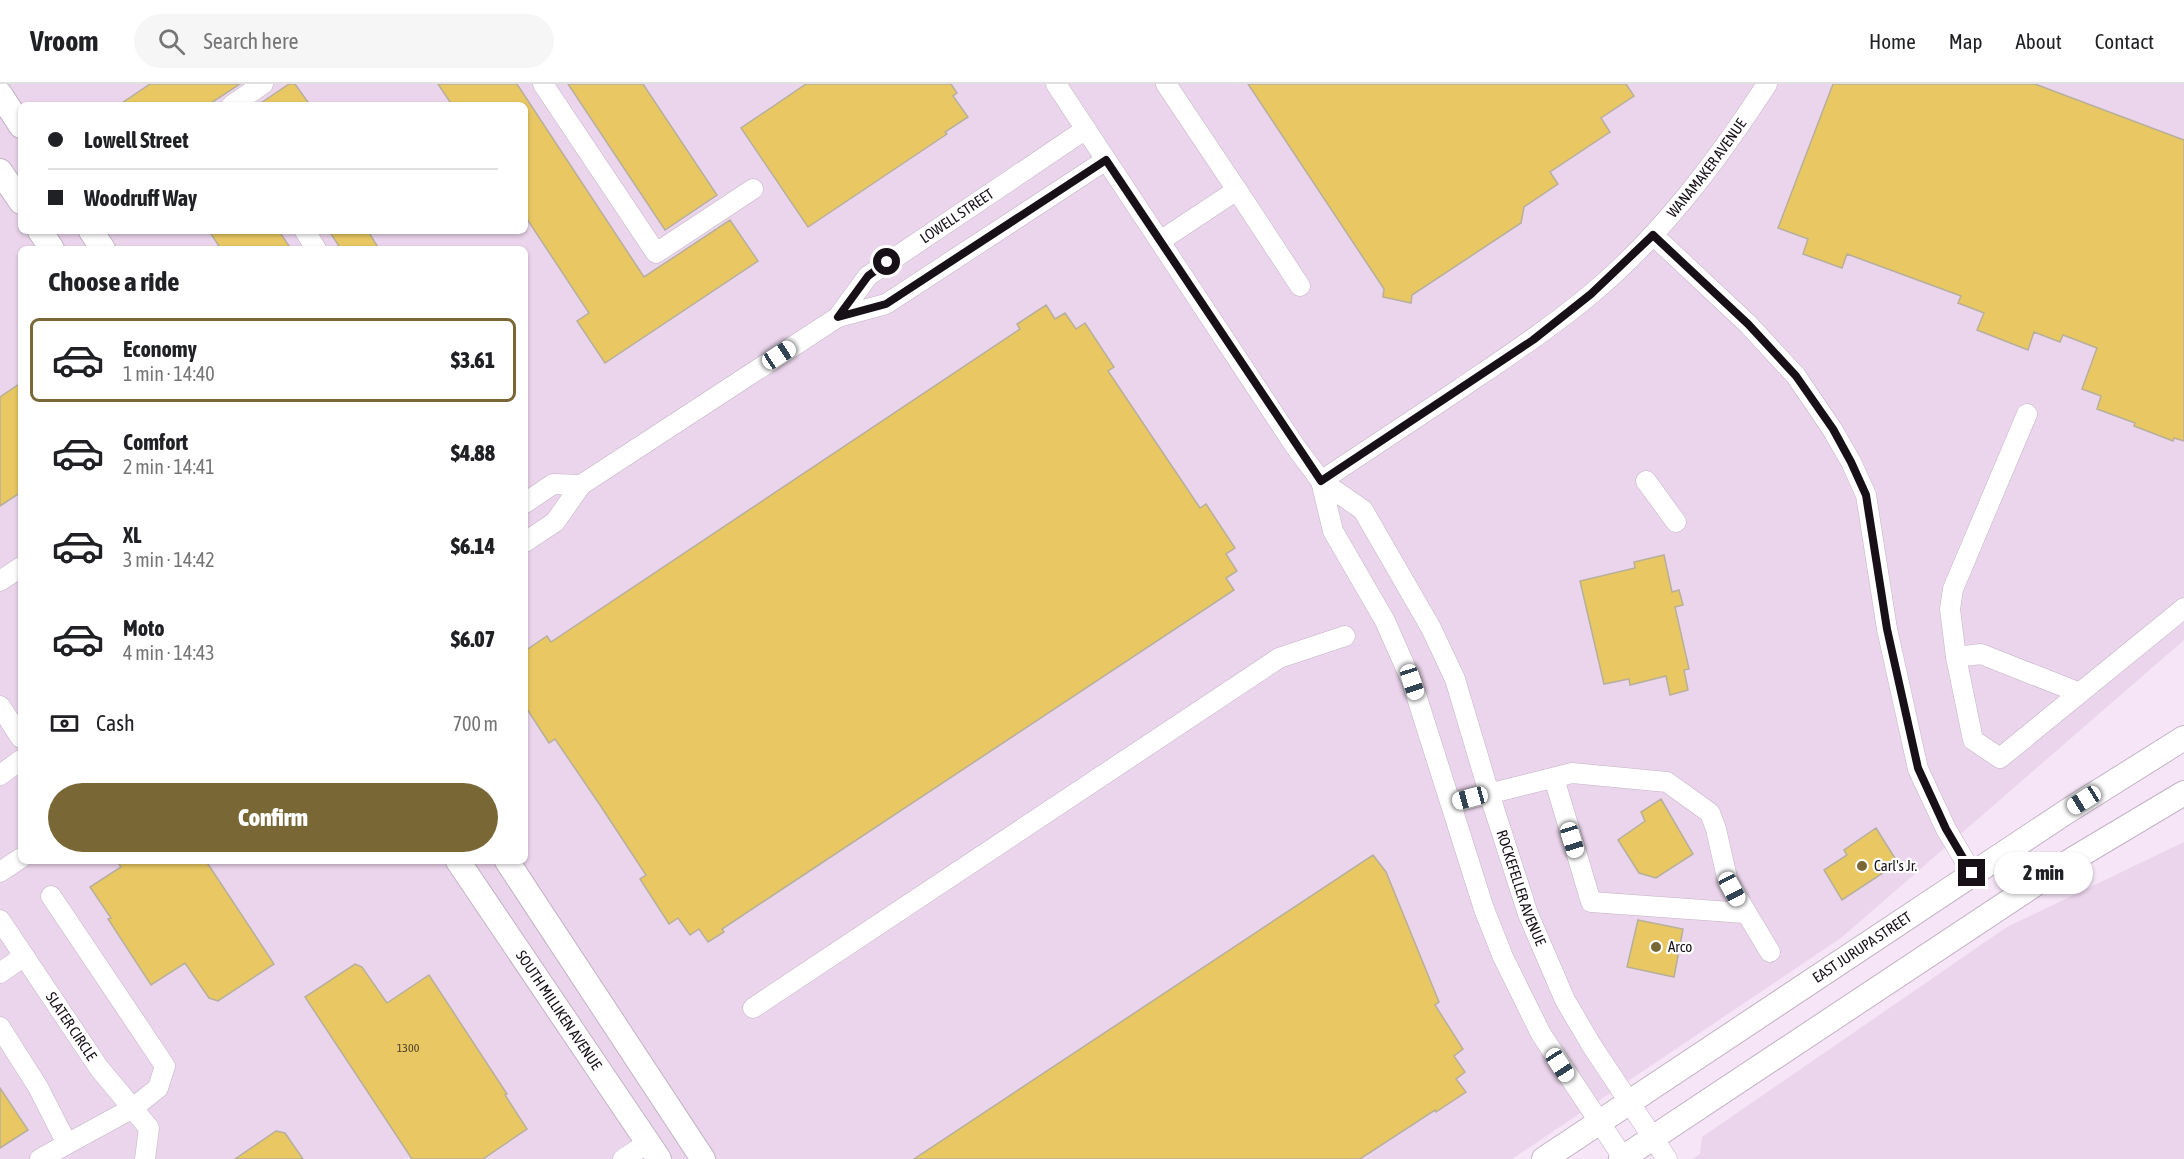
<!DOCTYPE html>
<meta charset="utf-8">
<style>
body{margin:0;font-family:"Asap Condensed",sans-serif;background:#f6f6f6;color:#202124;height:100vh;display:flex;flex-direction:column;font-size:22px;white-space:nowrap}
*{box-sizing:border-box;margin:0}
p{font-size:20px;color:#757577}
.icon{flex:none;width:33px;height:33px;fill:none;stroke:currentColor;stroke-width:2;stroke-linecap:round;stroke-linejoin:round}
.map{position:relative;flex:1;overflow:hidden}
.panel{position:absolute;left:18px;top:162px;width:510px;height:618px;display:flex;flex-direction:column;background:#fff;border-radius:9px;box-shadow:0 2px 4px #0004}
.panel>*{flex:none}
.hud{position:absolute;left:18px;top:18px;width:510px;height:132px;border-radius:9px;box-shadow:0 2px 4px #0004;display:grid;align-content:center;height:132px;padding:0 30px;background:#fff}
.end{position:absolute;width:27px;height:27px;margin:-14px;border:8px solid #171117;background:#fff;box-shadow:0 0 0 3px #fff}
.from{border-radius:50%}
.bubble{position:absolute;height:42px;border-radius:21px;background:#fff;box-shadow:0 2px 4px #0004;font-size:20px;font-weight:800;line-height:42px;text-align:center}
.car{position:absolute;width:18px;height:36px;margin:-18px -9px;border-radius:8px;box-shadow:0 0 4px 2px #0007;background:linear-gradient(#fff 24%,#345 0 40%,#fff 0 76%,#345 0 86%,#fff 0)}
.hud b{display:flex;align-items:center;gap:21px;height:57px;font-size:22px}
.hud b+b{border-top:2px solid #e0e0e0}
.hud i{width:15px;height:15px;background:#202124}
ul{padding:0;list-style:none}
li{display:flex;align-items:center;gap:18px;height:84px;margin:0 12px 9px;padding:0 18px;border:3px solid transparent;border-radius:9px}
li div{flex:1}
li b{display:block;font-size:22px}
li em{font-style:normal;font-weight:800}
li.on{border-color:#796836}
li>.icon{width:54px;height:54px;stroke-width:1.5}
h2{padding:0 30px;font-size:27px;line-height:72px}
.pay{display:flex;align-items:center;gap:15px;height:66px;padding:0 30px;font-size:22px}
.pay p{margin-inline-start:auto}
.action{display:flex;gap:12px;margin-top:auto;padding:12px 30px}
.action a{flex:1;height:69px;border-radius:36px;background:#796836;color:#fff;font-size:24px;font-weight:800;line-height:69px;text-align:center}
header{display:flex;align-items:center;gap:36px;box-sizing:border-box;height:84px;padding:0 30px;background:#fff;border-bottom:2px solid #e0e0e0}
header strong{font-size:28px}
nav{display:flex;gap:33px;margin-inline-start:auto;font-size:21px}
.search{width:420px;height:54px;background:#f6f6f6;display:flex;align-items:center;gap:15px;box-sizing:border-box;padding:0 21px;border-radius:33px;color:#757577;font-size:22px}
.map>svg:first-child{display:block}
.built{fill:#ebd5ec;fill-rule:evenodd}
.building{fill:#e9c863;stroke:#b6af9b;stroke-width:1.5}
.lines{fill:none;stroke-linecap:round;stroke-linejoin:round}
.minor-casing{stroke:#c3b3c4;stroke-width:21}
.major-casing{stroke:#c3b3c4;stroke-width:26}
.minor{stroke:#fff;stroke-width:20}
.major{stroke:#fff;stroke-width:24}
.route{stroke:#171117;stroke-width:8}
.poi-dot{fill:#796836;stroke:#fff;stroke-width:2}
.labels{text-anchor:middle;stroke-width:4.5;stroke-linejoin:round;paint-order:stroke}
.number-label{font-size:12px;fill:#4c3f2a}
.street-label{font-size:15px;fill:#171117;stroke:#fff}
.poi-label{font-size:15px;fill:#171117;stroke:#fff;text-anchor:start}
</style>
<header>
<strong>Vroom</strong>
<div class="search"><svg class="icon" aria-label="search" viewBox="0 0 24 24"><circle cx="10" cy="10" r="6"/><path d="M15 15l6 6"/></svg>Search here</div>
<nav><a>Home</a><a>Map</a><a>About</a><a>Contact</a></nav>
</header>
<div class="map">
<svg width="2184" height="1075" viewBox="0 0 2184 1075">
<rect width="100%" height="100%" fill="#f5e5f7"/>
<path class="built" d="M0,0H2184V556L1841,854L1512,1075H0ZM21,21H525V147H21ZM21,165H525V777H21Z
M2184,758V1075H1692L1700,1070L1702,1053L2007,843Z"/>
<path class="building" d="M150,0H240L208,21H119Z
M289,0H295L310,21H258Z
M438,0H517L644,193L730,136L758,177L605,279L577,237L589,229L525,132V21H452Z
M568,0H643L717,111L665,146Z
M806,0H951L957,9L953,12L968,33L945,48L947,50L808,143L741,44Z
M1248,0H1626L1634,12L1601,34L1610,48L1550,88L1558,100L1524,123L1521,139L1412,211L1411,219L1383,213L1384,205Z
M1833,0H2035L2184,56V357L2174,354L2173,357L2134,342L2135,339L2097,325L2101,312L2082,305L2097,264L2063,251L2060,258L2034,248L2028,266L1977,246L1984,229L1958,219L1961,212L1847,170L1842,184L1803,170L1808,155L1778,144Z
M209,147H279L291,165H221Z
M329,147H368L379,165H341Z
M1046,221L1055,235L1065,229L1076,245L1085,239L1114,283L1108,287L1155,357L1200,424L1206,420L1235,464L1226,470L1237,487L1226,494L1234,506L722,845L724,848L708,858L699,845L690,851L678,834L669,840L640,795L646,791L600,721L555,655L549,659L525,622V567L547,552L551,558L1020,245L1017,240Z
M21,299V408L0,422V313Z
M1664,471L1672,508L1679,506L1683,521L1675,523L1689,585L1684,586L1688,606L1670,611L1666,592L1630,601L1629,595L1604,600L1580,497L1635,484L1634,478Z
M1661,715L1693,770L1656,794L1639,789L1618,756L1645,737L1641,728Z
M1876,744L1898,779L1842,816L1824,786L1847,771L1844,766Z
M1373,771L1386,788L1439,918L1435,921L1463,965L1454,972L1465,988L1456,995L1466,1008L1436,1028L1435,1026L1360,1075H914Z
M117,777H206L274,880L218,917L209,914L185,879L151,901L108,835L111,834L90,803L121,783Z
M1638,836L1683,845L1674,893L1627,883Z
M355,880L362,883L387,919L429,891L507,1010L505,1011L527,1045L483,1075H412L305,913Z
M0,1004L28,1046L0,1064Z
M276,1047L285,1049L303,1075H235Z"/>
<g class="lines">
<defs>
<g id="minor">
<path d="M543,0L656,169L753,105"/>
<path id="s1" d="M1056,0L1295,362L1321,397L1363,426L1431,544L1455,595L1489,709L1528,830L1565,916L1592,962L1667,1075"/>
<path d="M1166,0L1237,106"/>
<path d="M232,21L263,0"/>
<path d="M305,147L316,165"/>
<path d="M1653,151L1748,240L1796,292L1832,345L1851,378L1866,411L1887,545L1918,685L1946,745L1972,789"/>
<path d="M1160,157L1237,106L1300,202"/>
<path id="s2" d="M838,233L868,192L1086,45"/>
<path d="M1321,397L1333,447L1385,537L1412,598L1484,825L1503,873L1541,950L1624,1075"/>
<path id="s3" d="M1321,397C1368,366 1414,335 1461,304C1505,274 1549,245 1590,211C1661,152 1717,77 1767,0"/>
<path d="M1646,397L1676,438"/>
<path d="M525,419L553,400L581,401"/>
<path d="M525,458L555,438L581,401L838,233L886,220L1106,76"/>
<path d="M0,497L21,483"/>
<path d="M1956,573L1950,525L1953,505L2027,330"/>
<path d="M2080,609L1981,570L1956,573L1973,656L2000,674L2184,524"/>
<path d="M0,622L21,654"/>
<path d="M0,691L21,676"/>
<path d="M1554,694L1591,818L1745,829"/>
<path d="M1452,719L1572,689L1667,698L1710,729L1716,745L1728,798L1770,868"/>
<path d="M0,788L21,774"/>
<path id="s4" d="M0,836L99,984L149,1044L145,1075"/>
<path d="M0,889L24,872"/>
<path d="M753,924L1279,574L1345,552"/>
<path d="M0,943L38,1003L67,1060L133,1024L158,1004L165,982L51,812"/>
<path d="M40,1075L67,1060"/>
<path d="M623,1075L648,1059"/>
</g>
<g id="major">
<path d="M0,10L21,42"/>
<path d="M0,87L21,118"/>
<path d="M40,147L52,165"/>
<path d="M91,147L103,165"/>
<path id="s5" d="M458,777L659,1075"/>
<path d="M507,777L703,1075"/>
<path id="s6" d="M1544,1075L2066,728L2184,654"/>
<path d="M1621,1075L2070,777L2184,709"/>
</g>
</defs>
<use href="#minor" class="minor-casing"/>
<use href="#major" class="major-casing"/>
<use href="#minor" class="minor"/>
<use href="#major" class="major"/>
</g>
<g class="lines">
<path class="route" d="M887,178L868,192L838,233L886,220L1106,76L1321,397L1533,256L1591,210L1653,151L1748,240L1796,292L1833,345L1851,378L1866,411L1887,545L1918,684L1946,745L1972,789"/>
</g>
<g class="poi-dot">
<circle cx="1862" cy="782" r="6"/>
<circle cx="1656" cy="863" r="6"/>
</g>
<g class="labels">
<g class="number-label">
<text x="408" y="968">1300</text>
</g>
<g class="street-label">
<text dy="5" stroke="none"><textPath href="#s3" startOffset="500">WANAMAKER AVENUE</textPath></text>
<text dy="5" stroke="none"><textPath href="#s2" startOffset="158">LOWELL STREET</textPath></text>
<text dy="5" stroke="none"><textPath href="#s1" startOffset="940">ROCKEFELLER AVENUE</textPath></text>
<text dy="5" stroke="none"><textPath href="#s6" startOffset="382">EAST JURUPA STREET</textPath></text>
<text dy="5" stroke="none"><textPath href="#s5" startOffset="180">SOUTH MILLIKEN AVENUE</textPath></text>
<text dy="5" stroke="none"><textPath href="#s4" startOffset="128">SLATER CIRCLE</textPath></text>
</g>
<g class="poi-label">
<text x="1874" y="787">Carl's Jr.</text>
<text x="1668" y="868">Arco</text>
</g>
</g>
</svg>
<i class="end from" style="left:887px;top:178px"></i>
<i class="end" style="left:1972px;top:789px"></i>
<div class="bubble" style="left:1994px;top:768px;width:99px">2 min</div>
<i class="car" style="left:779px;top:271px;rotate:57deg"></i>
<i class="car" style="left:1412px;top:598px;rotate:162deg"></i>
<i class="car" style="left:1470px;top:714px;rotate:255deg"></i>
<i class="car" style="left:2084px;top:716px;rotate:238deg"></i>
<i class="car" style="left:1572px;top:756px;rotate:163deg"></i>
<i class="car" style="left:1732px;top:805px;rotate:152deg"></i>
<i class="car" style="left:1560px;top:981px;rotate:147deg"></i>
<div class="hud">
<b><i class="from"></i>Lowell Street</b>
<b><i></i>Woodruff Way</b>
</div>
<section class="panel">
<h2>Choose a ride</h2>
<ul>
<li class="on"><svg class="icon" aria-label="car" viewBox="0 0 24 24"><path d="M5 17H2v-5l4-1 3-4h7l3 4 3 1v5h-3M9 17h6M6 11h13"/><circle cx="7" cy="17" r="2"/><circle cx="17" cy="17" r="2"/></svg><div><b>Economy</b><p>1 min · 14:40</p></div><em>$3.61</em></li>
<li><svg class="icon" aria-label="car" viewBox="0 0 24 24"><path d="M5 17H2v-5l4-1 3-4h7l3 4 3 1v5h-3M9 17h6M6 11h13"/><circle cx="7" cy="17" r="2"/><circle cx="17" cy="17" r="2"/></svg><div><b>Comfort</b><p>2 min · 14:41</p></div><em>$4.88</em></li>
<li><svg class="icon" aria-label="car" viewBox="0 0 24 24"><path d="M5 17H2v-5l4-1 3-4h7l3 4 3 1v5h-3M9 17h6M6 11h13"/><circle cx="7" cy="17" r="2"/><circle cx="17" cy="17" r="2"/></svg><div><b>XL</b><p>3 min · 14:42</p></div><em>$6.14</em></li>
<li><svg class="icon" aria-label="car" viewBox="0 0 24 24"><path d="M5 17H2v-5l4-1 3-4h7l3 4 3 1v5h-3M9 17h6M6 11h13"/><circle cx="7" cy="17" r="2"/><circle cx="17" cy="17" r="2"/></svg><div><b>Moto</b><p>4 min · 14:43</p></div><em>$6.07</em></li>
</ul>
<div class="pay"><svg class="icon" aria-label="cash" viewBox="0 0 24 24"><path d="M3 7h18v10H3z"/><circle cx="12" cy="12" r="2"/></svg>Cash<p>700 m</p></div>
<div class="action"><a>Confirm</a></div>
</section>
</div>
